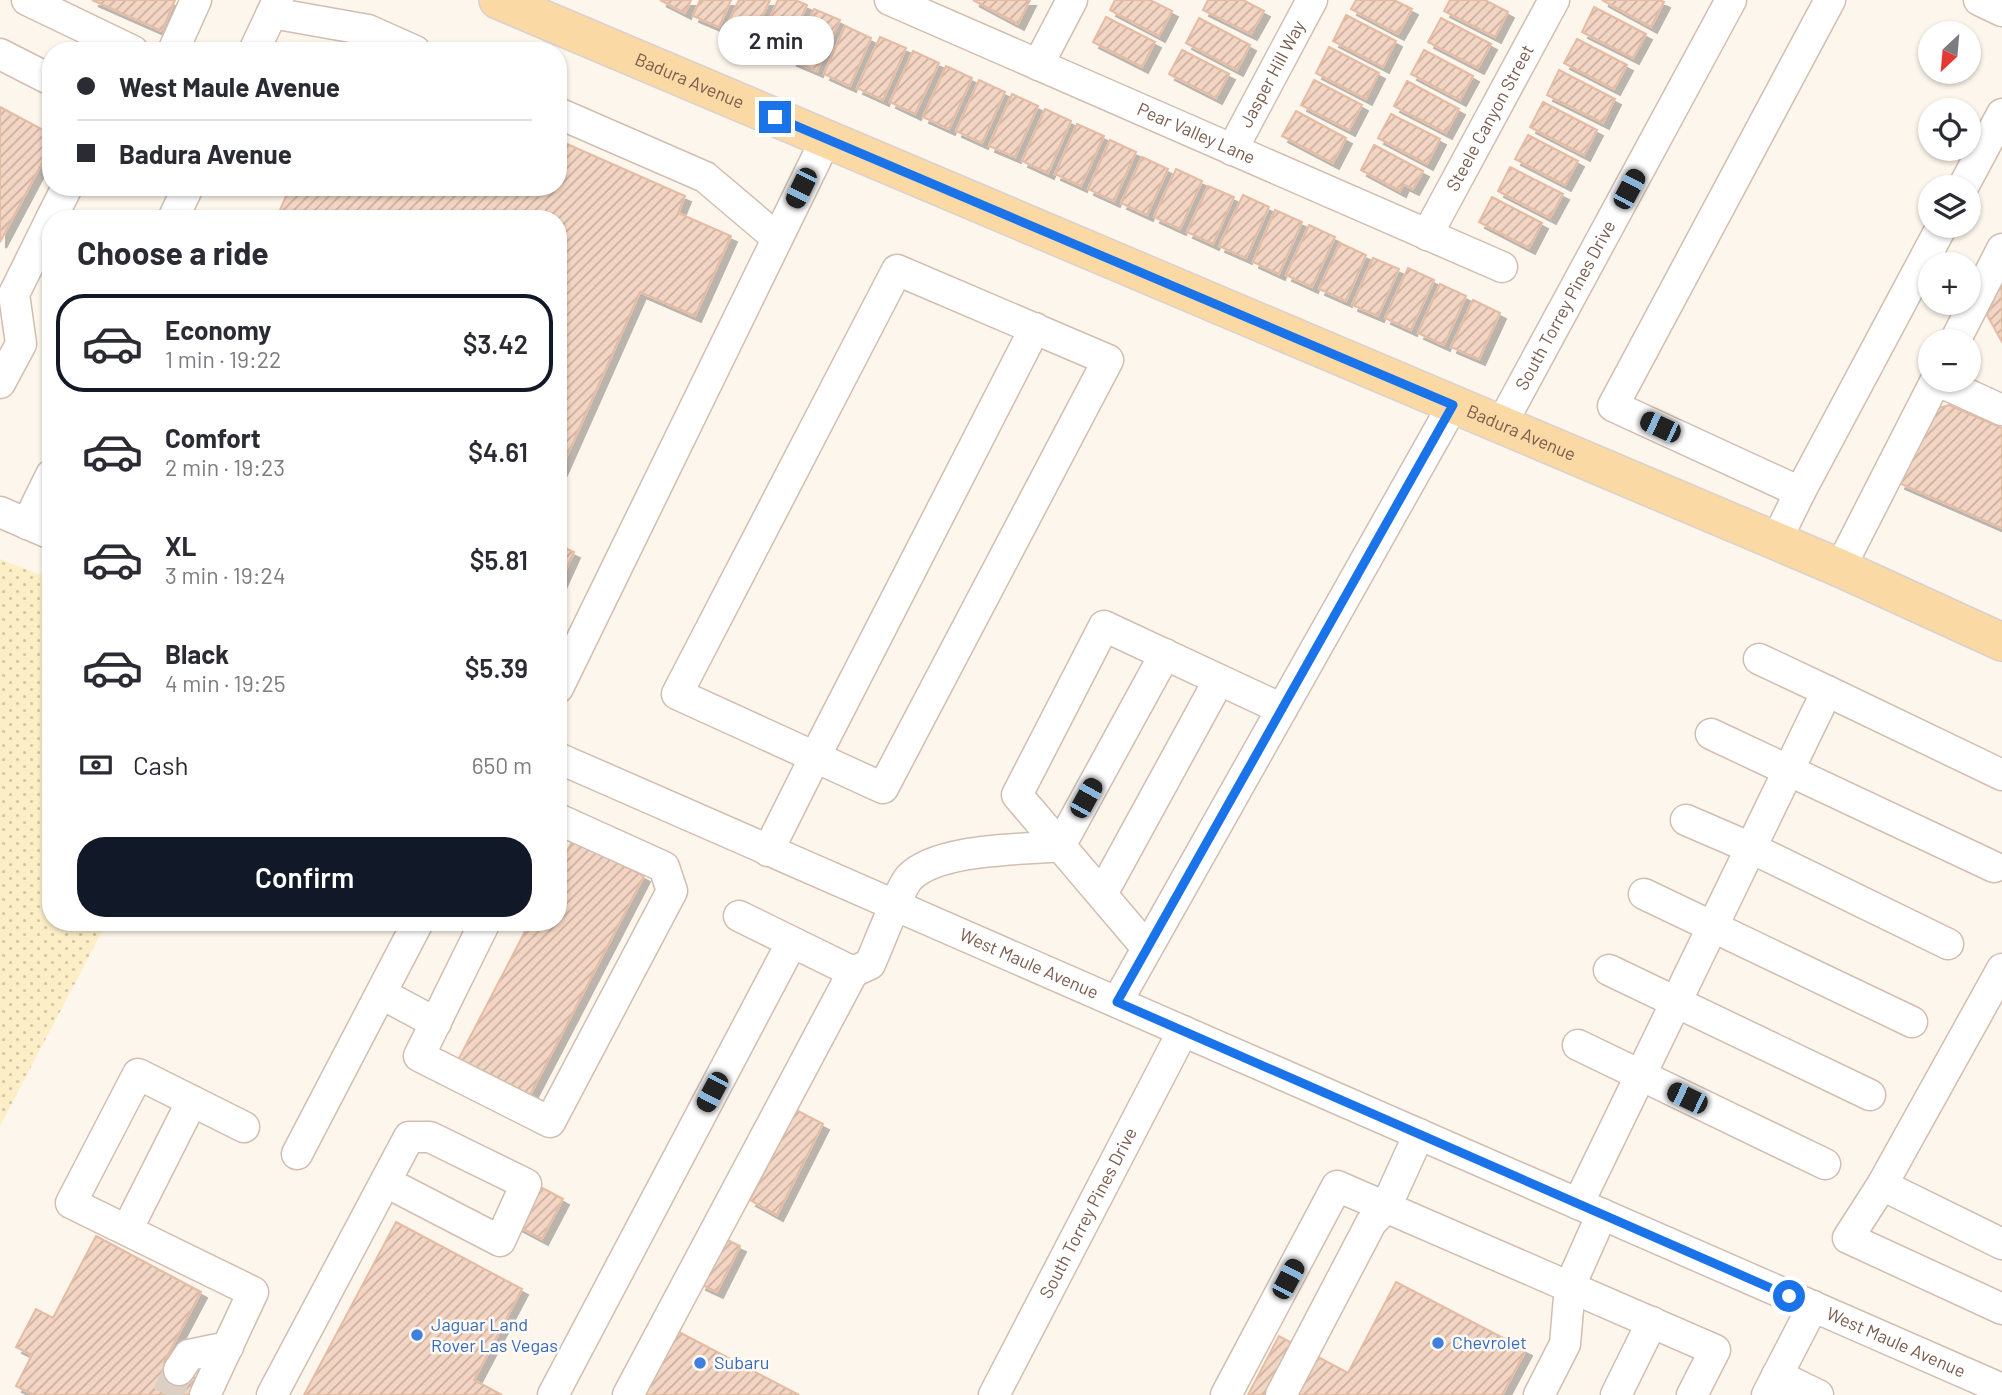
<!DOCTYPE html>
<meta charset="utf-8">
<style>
body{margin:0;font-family:Barlow,sans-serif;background:#f2f2f3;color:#2b2b33;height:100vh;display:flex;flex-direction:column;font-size:26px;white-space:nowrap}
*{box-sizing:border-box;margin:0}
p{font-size:23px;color:#7c7c81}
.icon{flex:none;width:38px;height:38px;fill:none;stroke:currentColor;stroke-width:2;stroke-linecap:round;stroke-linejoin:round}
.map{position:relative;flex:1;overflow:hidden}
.side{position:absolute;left:42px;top:210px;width:525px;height:721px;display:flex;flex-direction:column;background:#fff;border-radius:28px;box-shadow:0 2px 5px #0004}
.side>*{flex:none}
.banner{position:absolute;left:42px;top:42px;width:525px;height:154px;border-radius:28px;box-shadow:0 2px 5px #0004;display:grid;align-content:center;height:154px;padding:0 35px;background:#fff}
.needle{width:46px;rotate:206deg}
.buttons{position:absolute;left:1918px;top:21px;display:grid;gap:14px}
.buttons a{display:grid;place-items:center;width:63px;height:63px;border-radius:50%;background:#fff;box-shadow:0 2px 5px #0004;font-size:35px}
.end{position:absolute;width:32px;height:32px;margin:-16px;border:9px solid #1a73e8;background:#fff;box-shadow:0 0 0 4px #fff}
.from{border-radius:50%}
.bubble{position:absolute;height:49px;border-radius:24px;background:#fff;box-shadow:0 2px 5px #0004;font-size:23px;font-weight:600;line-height:49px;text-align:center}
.car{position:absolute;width:21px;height:42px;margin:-21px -10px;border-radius:9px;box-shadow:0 0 5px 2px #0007;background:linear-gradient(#222 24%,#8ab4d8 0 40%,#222 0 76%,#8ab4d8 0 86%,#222 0)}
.banner b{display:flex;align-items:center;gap:24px;height:66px;font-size:26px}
.banner b+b{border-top:2px solid #e1e1e2}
.banner i{width:18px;height:18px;background:#2b2b33}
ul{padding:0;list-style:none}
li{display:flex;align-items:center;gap:21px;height:98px;margin:0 14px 10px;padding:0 21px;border:4px solid transparent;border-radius:28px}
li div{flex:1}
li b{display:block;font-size:26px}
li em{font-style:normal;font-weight:600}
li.on{border-color:#111827}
li>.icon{width:63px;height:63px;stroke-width:1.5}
h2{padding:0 35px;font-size:32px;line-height:84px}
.pay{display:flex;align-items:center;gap:18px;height:77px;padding:0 35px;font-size:26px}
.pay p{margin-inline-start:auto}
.cta{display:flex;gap:14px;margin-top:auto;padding:14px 35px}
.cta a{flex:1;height:80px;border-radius:28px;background:#111827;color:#fff;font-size:28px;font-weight:600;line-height:80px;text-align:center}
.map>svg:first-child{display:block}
.sand{fill:url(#sand-dots)}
.building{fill:url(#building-hatch);stroke:#e6bba3;stroke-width:2;filter:url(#shadow)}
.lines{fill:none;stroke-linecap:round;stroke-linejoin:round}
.minor-tunnel{stroke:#dcd0c4;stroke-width:30;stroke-dasharray:30 15;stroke-linecap:butt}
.minor-casing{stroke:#d1beb0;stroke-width:33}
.major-casing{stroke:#dad1cd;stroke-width:40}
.minor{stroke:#fff;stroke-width:30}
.major{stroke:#fbd9a5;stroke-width:37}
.route{stroke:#1a73e8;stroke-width:9}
.shop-dot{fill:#3f7fe0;stroke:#fffaf3;stroke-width:2.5}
.labels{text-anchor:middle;stroke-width:5;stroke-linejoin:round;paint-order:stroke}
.street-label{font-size:18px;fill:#7a5c4d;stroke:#fffaf3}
.shop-label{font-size:18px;fill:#366cbe;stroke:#fffaf3;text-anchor:start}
</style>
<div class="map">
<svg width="2002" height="1395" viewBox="0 0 2002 1395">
<defs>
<pattern id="sand-dots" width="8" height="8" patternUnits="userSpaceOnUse" patternTransform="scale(1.75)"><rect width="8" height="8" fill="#fcefc7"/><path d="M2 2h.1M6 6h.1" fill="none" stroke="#d1c5a4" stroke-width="1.8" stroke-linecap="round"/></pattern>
<pattern id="building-hatch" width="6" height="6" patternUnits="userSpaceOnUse" patternTransform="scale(1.75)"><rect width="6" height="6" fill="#f3d5c3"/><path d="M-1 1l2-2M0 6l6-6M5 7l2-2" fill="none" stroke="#cab0a1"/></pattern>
<filter id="shadow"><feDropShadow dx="6" dy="6" stdDeviation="0" flood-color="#0004"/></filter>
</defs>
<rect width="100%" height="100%" fill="#fdf6ec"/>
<path class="sand" d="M0,559L51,579V922H107L0,1126Z"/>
<path class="building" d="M92,0H175L162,31Z
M660,0H691L685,13Z
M700,0H731L719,27L693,16Z
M739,0H770L750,42L725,30Z
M778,0H795L807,5L784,56L758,45Z
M973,0H1030L1018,24Z
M1115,0H1150L1172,11L1159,36L1110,10Z
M1208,0H1243L1264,11L1251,34L1203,10Z
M1356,0H1394L1412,9L1398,34L1351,9Z
M1450,0H1485L1508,12L1495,37L1444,11Z
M1602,0H1660L1664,2L1651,27Z
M1594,7L1646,34L1633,58L1582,32Z
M814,9L840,20L817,71L791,60Z
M1346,15L1396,41L1383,67L1333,41Z
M1106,17L1155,42L1142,67L1093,42Z
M1199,18L1250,45L1237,70L1186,43Z
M1441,18L1491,44L1478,68L1428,42Z
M845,26L871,38L850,86L824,74Z
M880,37L906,48L883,100L857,88Z
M1577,39L1627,65L1614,89L1564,63Z
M301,44L317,51H298Z
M1329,47L1379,73L1366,99L1316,73Z
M1182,50L1229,74L1216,98L1169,74Z
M1424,50L1473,76L1460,100L1411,74Z
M913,51L939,63L915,114L890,102Z
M946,66L972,78L949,129L923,117Z
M1559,70L1615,99L1603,123L1547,95Z
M979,80L1005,92L982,143L956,131Z
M1314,80L1362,105L1349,130L1301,105Z
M1407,81L1459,109L1446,133L1394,106Z
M1012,94L1038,106L1015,157L989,146Z
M1543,102L1597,130L1584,155L1530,127Z
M0,107L51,134V146L0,242Z
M1045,109L1071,121L1048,173L1022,161Z
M1296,111L1346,138L1333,163L1282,136Z
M1391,114L1440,139L1427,164L1378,138Z
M1077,124L1104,136L1081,186L1055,174Z
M1528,135L1578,161L1565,185L1515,159Z
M558,140L685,196L678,213L731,236L695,316L640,292L558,476V219H276L290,187H558Z
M1110,140L1136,152L1114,201L1088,189Z
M1374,145L1423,171L1413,189L1403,184L1400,191L1361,170Z
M1142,157L1168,169L1147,215L1121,203Z
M1510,167L1563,194L1550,218L1498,191Z
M1176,169L1202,181L1180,229L1154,217Z
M1208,186L1234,197L1213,244L1187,232Z
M1243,195L1269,207L1246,258L1219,246Z
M1492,197L1542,223L1529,248L1479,222Z
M1275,210L1302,222L1279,274L1253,262Z
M1309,225L1335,237L1312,287L1286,275Z
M1340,243L1366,255L1346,301L1319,289Z
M1373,258L1399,269L1378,316L1352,305Z
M1408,268L1434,280L1411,330L1385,318Z
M2002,281V342L1987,315Z
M1440,284L1466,296L1444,345L1418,333Z
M1473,300L1500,313L1479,359L1451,347Z
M1949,405L2002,428V528L1899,483L1935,409Z
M558,545L574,552L558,587Z
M573,840L644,876L528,1099L457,1062L530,922H558V868Z
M796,1110L823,1124L777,1215L750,1200Z
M533,1183L563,1199L542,1239L512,1223Z
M396,1222L522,1289L474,1380L502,1395H304Z
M96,1236L201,1292L164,1362L199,1380L192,1395H34L16,1386L32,1355L16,1347L36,1309L53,1318Z
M723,1238L740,1246L717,1292L700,1284Z
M1396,1282L1526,1350L1502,1395H1248L1279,1336L1348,1373Z
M679,1332L799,1395H644Z"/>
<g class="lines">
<path class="minor-tunnel" d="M167,1395L179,1370"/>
<defs>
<g id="minor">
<path d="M27,0L133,51"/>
<path id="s1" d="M890,0L1502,267"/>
<path d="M1830,0L1613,406L1800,492L1942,226"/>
<path d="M1979,0L2002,11"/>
<path d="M272,13L368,30L415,51"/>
<path d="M173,51L196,0"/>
<path d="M254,51L278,0"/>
<path d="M0,54L51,80"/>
<path d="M1038,65L1072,0"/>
<path d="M558,113L705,177L777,238"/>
<path id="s2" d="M1232,150L1312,0"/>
<path d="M1963,187L2002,114"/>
<path d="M51,219L67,187"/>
<path d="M173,219L188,187"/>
<path id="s3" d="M1427,235L1554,0"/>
<path d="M1955,341L2002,249"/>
<path d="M0,383L21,344L14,294L51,219"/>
<path id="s4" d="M1501,425L1731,0"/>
<path d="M0,512L51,534"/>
<path d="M27,524L51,475"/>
<path d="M1776,541L1800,492"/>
<path d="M1840,568L1936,380L2002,410"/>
<path d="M1759,659L1827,691"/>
<path d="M558,688L826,139"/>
<path d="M1711,734L1994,867"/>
<path id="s5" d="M558,758L2002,1389"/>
<path d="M1686,820L1751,848L1948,944"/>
<path d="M768,851L815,757L677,694L897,270L1108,360L883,788L815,757L1035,328"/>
<path d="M1102,894L1219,680"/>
<path d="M1644,894L1912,1022"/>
<path d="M739,916L853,972"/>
<path d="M485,922L419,1056L550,1122L672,891L664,867L558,819"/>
<path d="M1147,948L1017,795L1104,626L1282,709"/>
<path d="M2002,969L1882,1185L2002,1244"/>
<path d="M1609,970L1870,1095"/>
<path d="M382,994L436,1023"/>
<path d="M1117,1002L1453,405"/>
<path d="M1578,1045L1825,1164"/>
<path d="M192,1101L244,1127"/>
<path d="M297,1154L418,922"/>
<path d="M1882,1185L1848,1238L2002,1309"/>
<path d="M1578,1204L1827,691L2002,775"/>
<path d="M127,1230L192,1101L138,1074L71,1203L253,1292L205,1395"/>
<path d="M179,1370L189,1355L228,1347"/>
<path d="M1777,1375L1818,1395"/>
<path d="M272,1395L409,1137H430L526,1184L500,1241L386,1182"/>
<path d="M553,1395L791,944"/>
<path d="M628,1395L853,972L870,964C877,949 901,885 910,877C939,848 1021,850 1060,846L1165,654"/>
<path id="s6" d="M994,1395L1183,1031"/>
<path d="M1226,1395L1337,1186L1715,1350L1692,1395"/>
<path d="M1281,1395L1371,1223L1386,1207L1419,1134"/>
<path d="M1539,1395L1565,1344L1570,1286L1602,1214"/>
<path d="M1616,1395L1652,1322"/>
<path d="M1767,1395L1813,1306"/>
</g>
<g id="major">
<path id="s7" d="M498,0L1840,568L2002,642"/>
</g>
</defs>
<use href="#minor" class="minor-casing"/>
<use href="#major" class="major-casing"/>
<use href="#minor" class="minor"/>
<use href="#major" class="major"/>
</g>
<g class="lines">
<path class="route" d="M775,117L1453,405L1117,1002L1789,1296"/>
</g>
<g class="shop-dot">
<circle cx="417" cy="1335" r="7"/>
<circle cx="1438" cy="1343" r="7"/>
<circle cx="700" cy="1363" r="7"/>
</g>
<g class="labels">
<g class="street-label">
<text dy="6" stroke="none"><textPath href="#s2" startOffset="86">Jasper Hill Way</textPath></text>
<text dy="6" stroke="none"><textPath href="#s7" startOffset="208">Badura Avenue</textPath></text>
<text dy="6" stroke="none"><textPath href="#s3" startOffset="133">Steele Canyon Street</textPath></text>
<text dy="6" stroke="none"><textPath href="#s1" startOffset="334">Pear Valley Lane</textPath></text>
<text dy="6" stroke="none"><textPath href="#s4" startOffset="136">South Torrey Pines Drive</textPath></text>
<text dy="6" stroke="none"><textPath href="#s7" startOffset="1111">Badura Avenue</textPath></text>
<text dy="6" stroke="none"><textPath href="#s5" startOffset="514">West Maule Avenue</textPath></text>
<text dy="6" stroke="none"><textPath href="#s6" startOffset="205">South Torrey Pines Drive</textPath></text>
<text dy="6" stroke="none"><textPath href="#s5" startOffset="1460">West Maule Avenue</textPath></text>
</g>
<g class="shop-label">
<text x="431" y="1331">Jaguar Land<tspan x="431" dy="21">Rover Las Vegas</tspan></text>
<text x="1452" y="1349">Chevrolet</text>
<text x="714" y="1369">Subaru</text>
</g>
</g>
</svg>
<div class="buttons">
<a><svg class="needle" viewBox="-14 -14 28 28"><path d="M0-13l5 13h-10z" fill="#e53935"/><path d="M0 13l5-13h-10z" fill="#7c7c81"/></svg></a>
<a><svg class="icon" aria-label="locate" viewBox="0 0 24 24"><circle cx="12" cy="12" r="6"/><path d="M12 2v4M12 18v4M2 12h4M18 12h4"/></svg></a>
<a><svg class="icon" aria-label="layers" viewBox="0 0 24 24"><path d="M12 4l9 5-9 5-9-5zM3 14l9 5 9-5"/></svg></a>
<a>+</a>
<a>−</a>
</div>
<i class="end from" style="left:1789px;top:1296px"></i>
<i class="end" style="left:775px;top:117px"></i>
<div class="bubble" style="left:718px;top:16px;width:116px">2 min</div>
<i class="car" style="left:801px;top:188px;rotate:206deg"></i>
<i class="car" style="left:1629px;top:189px;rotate:28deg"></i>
<i class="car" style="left:1660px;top:427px;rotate:295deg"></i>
<i class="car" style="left:1086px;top:798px;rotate:29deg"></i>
<i class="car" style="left:712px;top:1092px;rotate:208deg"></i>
<i class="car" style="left:1687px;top:1098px;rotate:296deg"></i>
<i class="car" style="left:1288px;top:1279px;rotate:28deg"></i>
<div class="banner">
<b><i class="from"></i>West Maule Avenue</b>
<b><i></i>Badura Avenue</b>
</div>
<section class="side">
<h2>Choose a ride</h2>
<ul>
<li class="on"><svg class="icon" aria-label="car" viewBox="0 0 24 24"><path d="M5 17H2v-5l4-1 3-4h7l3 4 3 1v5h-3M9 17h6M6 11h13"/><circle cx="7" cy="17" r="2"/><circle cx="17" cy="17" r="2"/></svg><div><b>Economy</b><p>1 min · 19:22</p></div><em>$3.42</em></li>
<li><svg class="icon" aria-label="car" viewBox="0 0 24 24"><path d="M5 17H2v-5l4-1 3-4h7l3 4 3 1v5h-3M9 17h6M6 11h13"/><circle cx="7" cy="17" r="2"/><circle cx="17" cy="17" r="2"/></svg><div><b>Comfort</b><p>2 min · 19:23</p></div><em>$4.61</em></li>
<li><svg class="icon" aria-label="car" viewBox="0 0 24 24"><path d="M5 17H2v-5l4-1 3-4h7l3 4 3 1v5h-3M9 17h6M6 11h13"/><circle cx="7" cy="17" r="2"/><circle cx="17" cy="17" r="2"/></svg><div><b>XL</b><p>3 min · 19:24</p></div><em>$5.81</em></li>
<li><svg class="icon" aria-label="car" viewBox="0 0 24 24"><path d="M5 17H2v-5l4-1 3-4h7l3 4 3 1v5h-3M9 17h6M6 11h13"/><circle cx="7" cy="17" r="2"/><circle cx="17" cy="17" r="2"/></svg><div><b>Black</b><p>4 min · 19:25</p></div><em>$5.39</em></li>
</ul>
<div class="pay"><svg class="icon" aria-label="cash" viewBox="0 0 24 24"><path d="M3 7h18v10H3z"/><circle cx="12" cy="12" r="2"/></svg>Cash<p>650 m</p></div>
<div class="cta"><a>Confirm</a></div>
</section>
</div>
